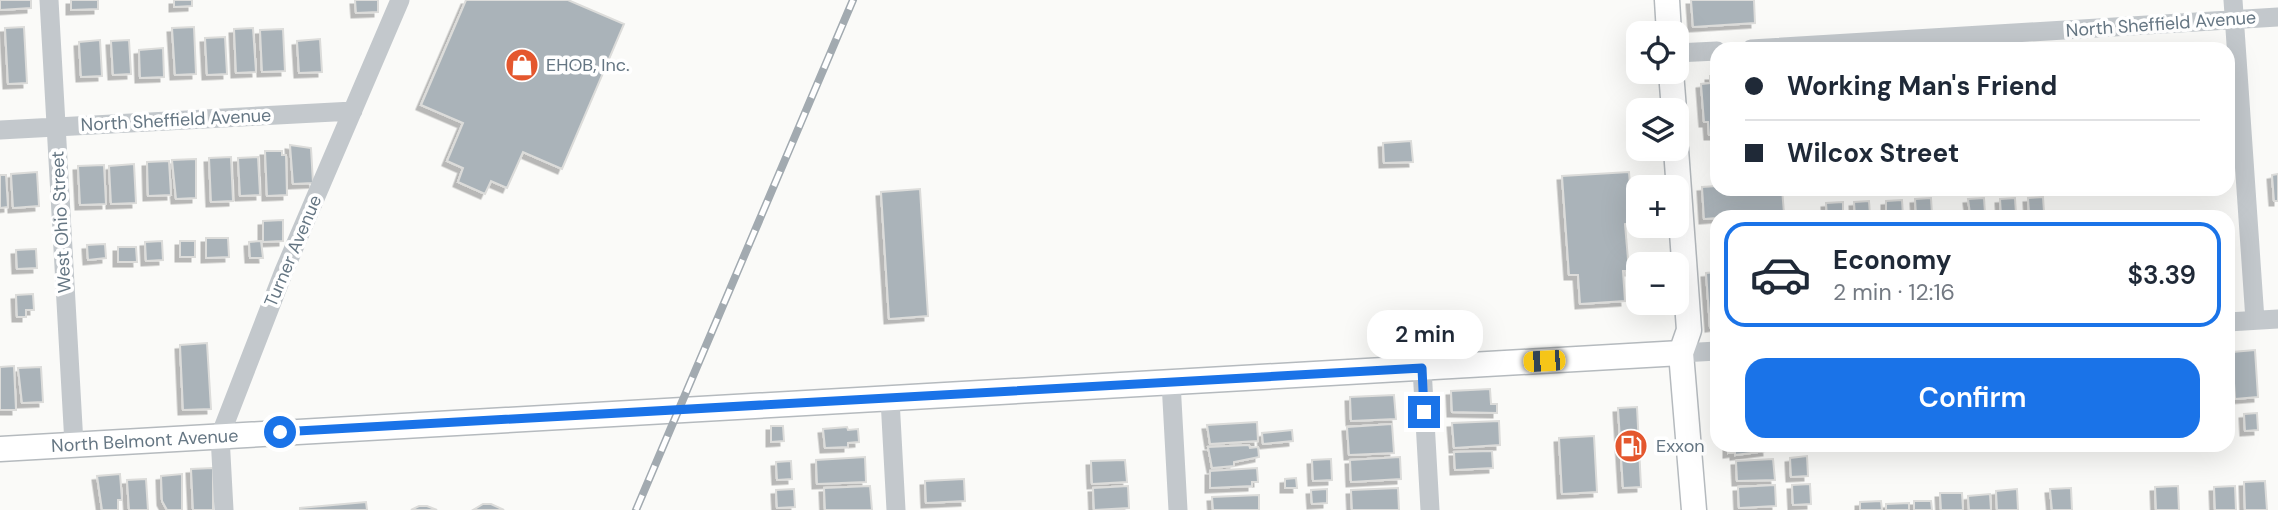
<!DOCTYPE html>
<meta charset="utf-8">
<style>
body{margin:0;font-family:"DM Sans",sans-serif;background:#f2f2f3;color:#1f2937;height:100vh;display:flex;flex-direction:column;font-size:26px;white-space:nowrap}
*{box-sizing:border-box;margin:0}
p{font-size:23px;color:#747a83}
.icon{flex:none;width:38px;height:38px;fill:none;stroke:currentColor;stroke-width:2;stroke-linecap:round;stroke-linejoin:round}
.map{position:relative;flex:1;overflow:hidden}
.panel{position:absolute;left:1710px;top:210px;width:525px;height:242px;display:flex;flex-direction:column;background:#fff;border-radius:21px;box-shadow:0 7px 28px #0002}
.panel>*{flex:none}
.hud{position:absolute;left:1710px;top:42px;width:525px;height:154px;border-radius:21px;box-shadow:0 7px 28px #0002;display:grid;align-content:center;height:154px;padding:0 35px;background:#fff}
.tools{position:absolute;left:1626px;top:21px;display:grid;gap:14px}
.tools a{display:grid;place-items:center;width:63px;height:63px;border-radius:14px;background:#fff;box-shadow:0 7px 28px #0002;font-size:35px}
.end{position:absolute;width:32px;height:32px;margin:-16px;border:9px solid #1a73e8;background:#fff;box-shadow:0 0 0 4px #fff}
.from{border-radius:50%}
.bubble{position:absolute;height:49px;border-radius:21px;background:#fff;box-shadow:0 7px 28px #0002;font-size:23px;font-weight:600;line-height:49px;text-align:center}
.car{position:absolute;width:21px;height:42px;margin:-21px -10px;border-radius:9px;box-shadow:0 0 5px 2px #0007;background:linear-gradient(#f5c518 24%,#345 0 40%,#f5c518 0 76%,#345 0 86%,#f5c518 0)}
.hud b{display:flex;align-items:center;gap:24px;height:66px;font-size:26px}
.hud b+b{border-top:2px solid #e0e1e3}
.hud i{width:18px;height:18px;background:#1f2937}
ul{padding:12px 0 0;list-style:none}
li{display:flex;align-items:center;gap:21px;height:105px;margin:0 14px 10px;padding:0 21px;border:4px solid transparent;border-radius:21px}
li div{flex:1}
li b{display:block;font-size:26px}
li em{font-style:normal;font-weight:600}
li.on{border-color:#1a73e8}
li>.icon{width:63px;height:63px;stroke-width:1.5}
.button{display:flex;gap:14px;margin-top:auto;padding:14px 35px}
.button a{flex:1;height:80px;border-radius:21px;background:#1a73e8;color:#fff;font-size:28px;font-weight:600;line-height:80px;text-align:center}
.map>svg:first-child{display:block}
.building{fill:#aab3b9;stroke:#dcdcda;stroke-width:2;filter:url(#shadow)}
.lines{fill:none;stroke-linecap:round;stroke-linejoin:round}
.major-casing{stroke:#b5babe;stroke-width:27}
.minor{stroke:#c3c8cc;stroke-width:19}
.major{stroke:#fff;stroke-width:24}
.rail-casing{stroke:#a2aab0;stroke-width:8}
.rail{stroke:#fff;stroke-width:5;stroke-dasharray:16;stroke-linecap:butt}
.route{stroke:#1a73e8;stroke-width:9}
.labels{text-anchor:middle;stroke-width:7;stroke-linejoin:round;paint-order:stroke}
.street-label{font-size:18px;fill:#657683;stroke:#fff}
.poi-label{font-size:18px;fill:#657683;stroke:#fff;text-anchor:start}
</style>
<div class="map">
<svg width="2278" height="510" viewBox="0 0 2278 510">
<defs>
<filter id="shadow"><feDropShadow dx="-4.5" dy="4.5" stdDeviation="0" flood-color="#0004"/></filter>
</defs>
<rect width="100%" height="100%" fill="#fafaf8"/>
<path class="building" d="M0,0H31V8L0,10Z
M71,0H98V9L71,10Z
M174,0H192V6L174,7Z
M355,0H378V12L356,13Z
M466,0H568L624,24L562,169L523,152L507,188L491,181L485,194L458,182L463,168L447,161L463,123L421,105Z
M1691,0H1754L1755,23L1693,27Z
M24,27L27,83L8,84L5,28Z
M194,27L196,74L175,75L172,28Z
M253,28L256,72L236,73L234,29Z
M283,29L285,71L262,72L260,30Z
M225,37L227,74L207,75L205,38Z
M320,39L322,72L299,73L297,41Z
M100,40L102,76L81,77L79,42Z
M129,40L131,74L113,75L111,41Z
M2196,46L2202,49H2167V48Z
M163,48L164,77L140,78L139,50Z
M1710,76H1717V135H1709L1708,122H1704L1701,84L1710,83Z
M1411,141L1413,162L1384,163L1383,143Z
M290,145L311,148L313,183L293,184Z
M265,151H282V155H286L287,195L267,196Z
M231,157L233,201L211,202L209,158Z
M258,157L260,195L240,196L238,158Z
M196,159V198L176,199L172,160Z
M169,161L171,195L148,196L147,162Z
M134,164L136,203L111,204L109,166Z
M104,165L106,204L80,205L78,166Z
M37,172L39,206L13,208L11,174Z
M1629,172L1633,223L1625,224L1629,271H1623L1625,301L1580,304L1578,275H1569L1562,176Z
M2278,174V201H2274L2272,175Z
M0,175H6L8,207L0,208Z
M1717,186V189H1782L1784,213L1704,219L1702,187Z
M920,189L928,316L889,319L881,192Z
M2043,197L2044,212L2029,213L2028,198Z
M1931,198L1932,214L1916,215L1915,199Z
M1984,198L1985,213L1970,214L1968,199Z
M2015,198L2016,214L2001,215L2000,199Z
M1902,200L1903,216L1886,217V201Z
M1869,201L1870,215L1855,216L1854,202Z
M1843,202V217H1827L1826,203Z
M283,220V241L263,242V221Z
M206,238H228L229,257L206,258Z
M162,241L163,260L146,261L145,242Z
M180,241H195V257H180Z
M261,241L263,258H250L249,242Z
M105,244L106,258L88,260L87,245Z
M118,247H136L137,262H118Z
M36,249L37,268L17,269L16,250Z
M1717,272V326L1710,327L1706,273Z
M33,294L34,310H26V317H17L16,295Z
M207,343L211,409L183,410L180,345Z
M2228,350L2233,399H2228Z
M2255,350L2258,397L2235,399L2232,352Z
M14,366L16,410H0V367Z
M41,367L43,402L22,403L18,368Z
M1490,389L1491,404H1497V413L1452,412L1451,391Z
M1394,395L1396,419L1351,421L1350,397Z
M1637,407L1641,487L1623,488L1618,408Z
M2257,413L2258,430L2245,431L2244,414Z
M1499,421L1500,445L1454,448L1452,423Z
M1257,422L1258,441L1210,444L1207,425Z
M1392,424L1394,453L1349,455L1347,427Z
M771,426H783L784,441L771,442Z
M847,427L848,430L858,429L859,442L848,443V447L825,448L823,429Z
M1292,430L1293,441L1263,444L1262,433Z
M1594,436L1597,492L1562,494L1559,438Z
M1728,444H1766L1767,451L1735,455V452L1728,453Z
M1249,445L1250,448L1258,447L1259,457L1234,462V466L1212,468L1208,447Z
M1492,451L1493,468L1455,470L1454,452Z
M1807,456L1808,476L1791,477L1790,458Z
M865,457L866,482L817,484L816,460Z
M1400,457L1401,479L1351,482L1350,460Z
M1331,459L1332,480L1313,481L1312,460Z
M1773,459L1775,480L1737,481L1736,461Z
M1125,460L1127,482L1092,484L1091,461Z
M791,461L792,479L777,480L776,462Z
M213,468V510H193L191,469Z
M1257,468L1258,482H1252V486L1210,488V471Z
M120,474L122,500H118V510H102L97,476Z
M182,474V510H167L162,501L161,476Z
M1296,478L1297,488H1285V479Z
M146,479L148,510H129L127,480Z
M964,479L965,501L926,503L925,481Z
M2265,481L2267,510H2245L2244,482Z
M1810,484L1811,504L1793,505L1792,485Z
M1775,485L1776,506L1739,508L1738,487Z
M870,486L872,510H825L824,488Z
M1128,486L1129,508L1094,510L1093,488Z
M2178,486L2179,510H2156L2155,487Z
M2235,486L2236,510H2215L2214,487Z
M1398,488L1399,510H1352L1351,490Z
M2071,488L2072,510H2052L2050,489Z
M794,489L795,507L777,508L776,490Z
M1327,489V503L1312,504L1311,490Z
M2017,489L2018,510H1997L1996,491Z
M1940,493H1962L1963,510H1941Z
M1990,494L1991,510H1969L1968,496Z
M1259,495V510H1213L1212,497Z
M1881,501L1882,510H1860V502Z
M1914,501H1931L1932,510H1914Z
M366,502L367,510H300V508Z
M1909,503V510H1886V504Z
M483,504H491L504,510H473Z
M419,506H427L437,510H411Z"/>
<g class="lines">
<defs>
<g id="major">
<path d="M1667,0L1669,33"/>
<path d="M1671,72L1674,110"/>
<path d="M1676,149L1689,330L1681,353L1694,510"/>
<path id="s1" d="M0,449L1681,353"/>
</g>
</defs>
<use href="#major" class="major-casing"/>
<path class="minor" d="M49,0L74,444
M2233,0L2255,320
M1751,49L2278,17
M1676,53L1717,51
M0,130L353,111
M2228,322L2278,319
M1681,353L1717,351
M1422,368L1430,510
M1171,382L1178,510
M890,399L896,510
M224,510L220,436L284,271L400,0"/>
<use href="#major" class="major"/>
<defs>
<path id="rail" d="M636,510L853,0"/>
</defs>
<use href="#rail" class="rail-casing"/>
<use href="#rail" class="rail"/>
</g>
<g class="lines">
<path class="route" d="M280,432L1422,368L1424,412"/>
</g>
<defs>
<symbol id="shop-disc" viewBox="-11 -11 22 22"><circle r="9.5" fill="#e4572e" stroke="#fff"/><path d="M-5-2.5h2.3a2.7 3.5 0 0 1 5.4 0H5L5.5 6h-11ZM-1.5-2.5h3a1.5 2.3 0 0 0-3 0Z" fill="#fff"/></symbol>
<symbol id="fuel-disc" viewBox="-11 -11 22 22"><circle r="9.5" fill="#e4572e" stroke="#fff"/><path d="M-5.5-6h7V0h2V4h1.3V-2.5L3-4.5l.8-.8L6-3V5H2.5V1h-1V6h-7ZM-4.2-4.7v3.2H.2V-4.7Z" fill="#fff"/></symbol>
</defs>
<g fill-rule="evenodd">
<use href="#shop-disc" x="503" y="46" width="38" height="38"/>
<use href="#fuel-disc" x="1612" y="427" width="38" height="38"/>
</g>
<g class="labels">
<g class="street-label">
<text transform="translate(2161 24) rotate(-4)" y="6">North Sheffield Avenue</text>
<text transform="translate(176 120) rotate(-3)" y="6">North Sheffield Avenue</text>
<text transform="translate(61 222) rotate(-93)" y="6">West Ohio Street</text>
<text transform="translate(293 251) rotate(-67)" y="6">Turner Avenue</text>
<text dy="6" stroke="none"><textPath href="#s1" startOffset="145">North Belmont Avenue</textPath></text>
</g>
<g class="poi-label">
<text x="546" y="71">EHOB, Inc.</text>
<text x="1656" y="452">Exxon</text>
</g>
</g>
</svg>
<div class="tools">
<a><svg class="icon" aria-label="locate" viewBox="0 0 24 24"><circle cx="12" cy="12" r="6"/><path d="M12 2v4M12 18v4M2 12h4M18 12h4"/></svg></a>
<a><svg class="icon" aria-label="layers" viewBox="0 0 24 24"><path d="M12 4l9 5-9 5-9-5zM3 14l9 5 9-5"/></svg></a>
<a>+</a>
<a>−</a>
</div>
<i class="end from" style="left:280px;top:432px"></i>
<i class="end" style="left:1424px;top:412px"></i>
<div class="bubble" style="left:1367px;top:310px;width:116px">2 min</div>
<i class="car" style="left:1544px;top:361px;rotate:267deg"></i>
<div class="hud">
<b><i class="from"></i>Working Man's Friend</b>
<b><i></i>Wilcox Street</b>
</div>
<section class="panel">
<ul>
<li class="on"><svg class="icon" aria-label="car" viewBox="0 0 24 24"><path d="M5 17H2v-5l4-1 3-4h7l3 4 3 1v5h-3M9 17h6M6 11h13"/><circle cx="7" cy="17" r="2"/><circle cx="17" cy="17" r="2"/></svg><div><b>Economy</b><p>2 min · 12:16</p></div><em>$3.39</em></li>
</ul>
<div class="button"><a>Confirm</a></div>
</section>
</div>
